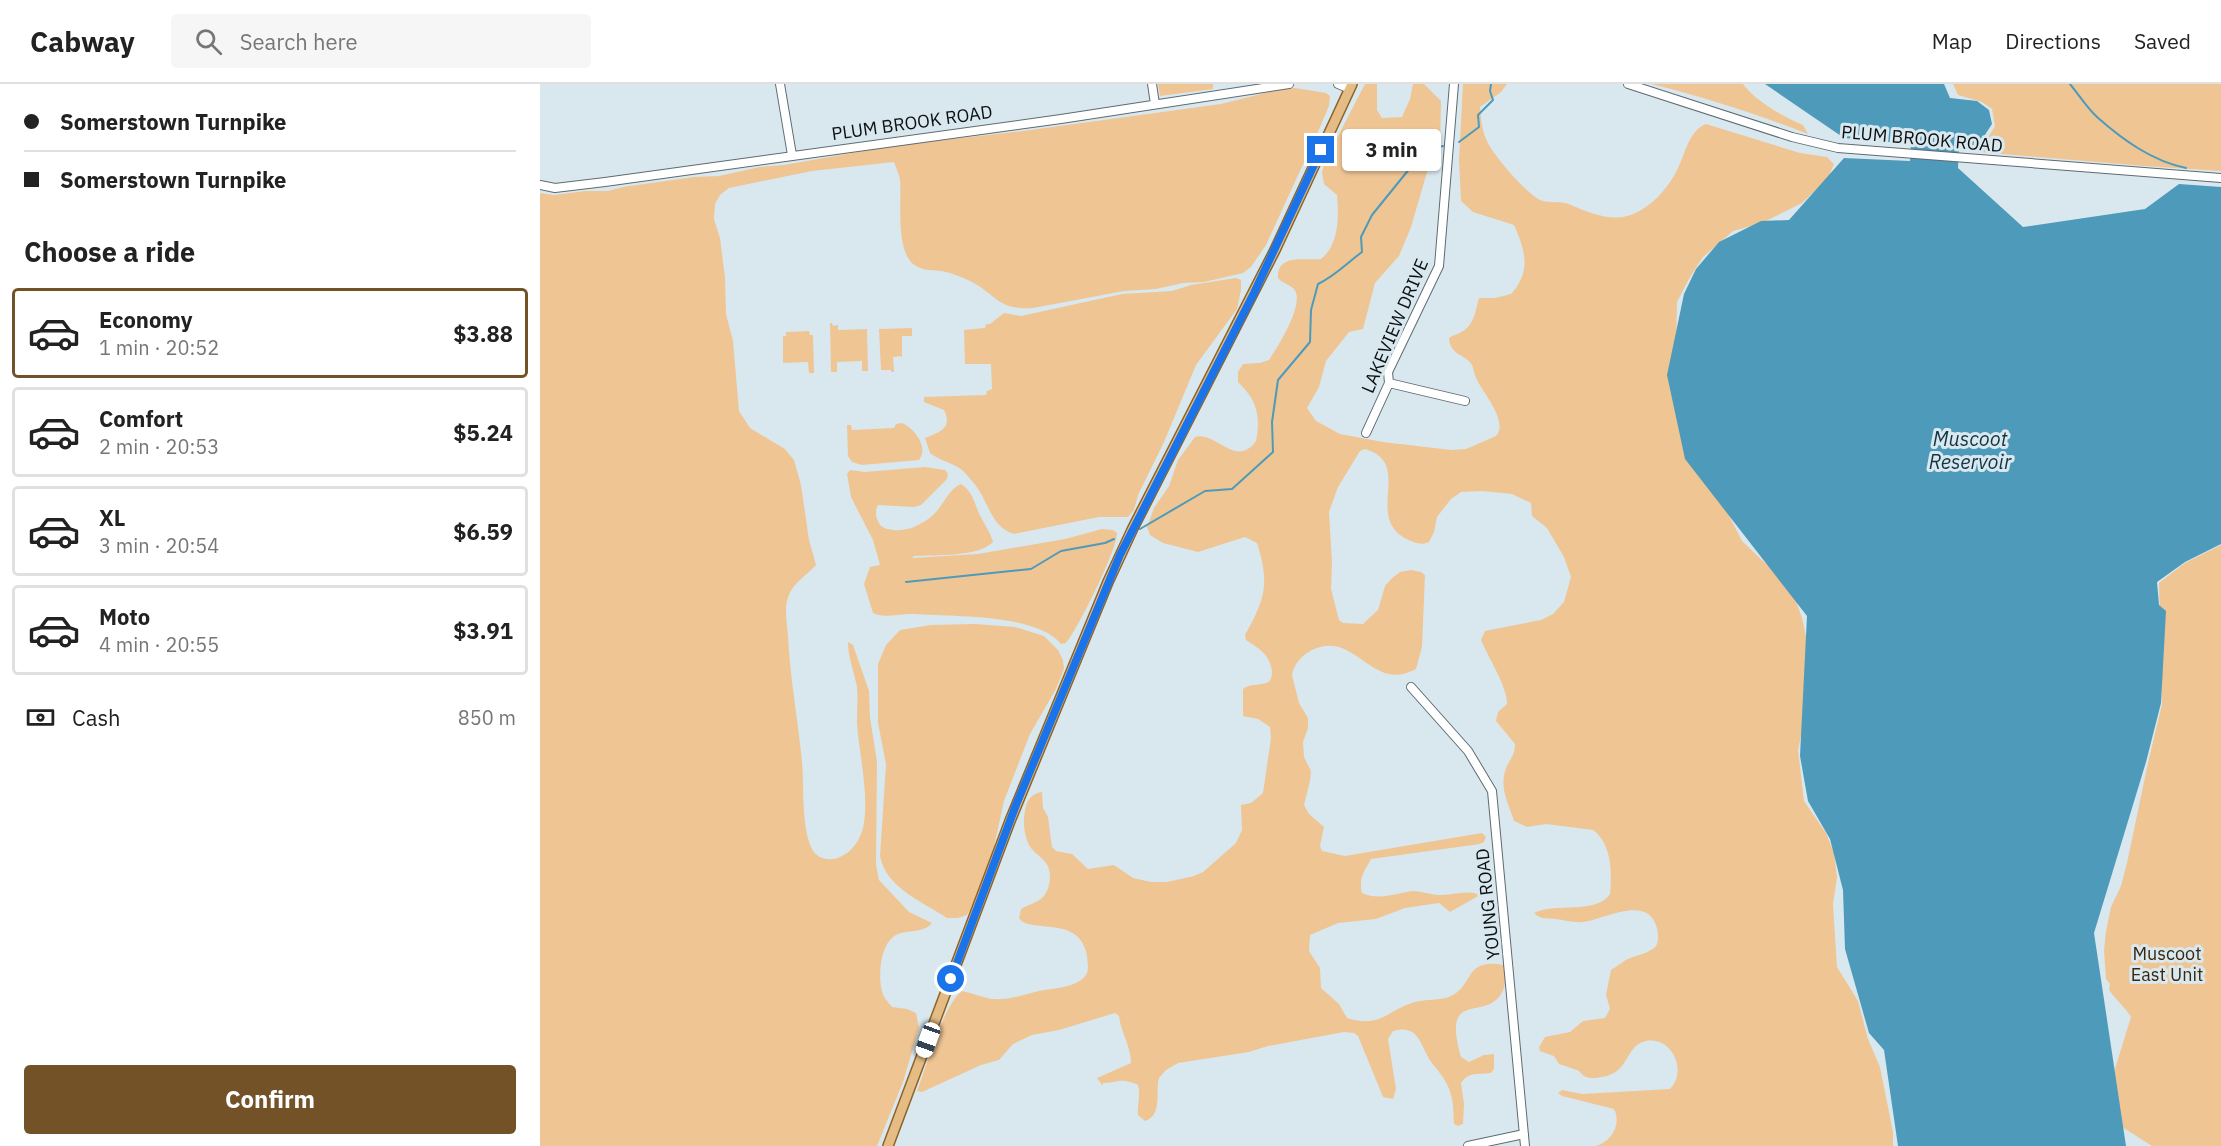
<!DOCTYPE html>
<meta charset="utf-8">
<style>
body{margin:0;font-family:"IBM Plex Sans",sans-serif;background:#f6f6f6;color:#222;height:100vh;display:flex;flex-direction:column;font-size:22px;white-space:nowrap}
*{box-sizing:border-box;margin:0}
p{font-size:20px;color:#767676}
.icon{flex:none;width:33px;height:33px;fill:none;stroke:currentColor;stroke-width:2;stroke-linecap:round;stroke-linejoin:round}
.map{position:relative;flex:1;overflow:hidden}
.drawer{display:flex;flex-direction:column;background:#fff;width:540px}
.drawer>*{flex:none}
.banner{display:grid;align-content:center;height:132px;padding:0 24px;background:#fff}
.end{position:absolute;width:27px;height:27px;margin:-14px;border:8px solid #1a73e8;background:#fff;box-shadow:0 0 0 3px #fff}
.from{border-radius:50%}
.bubble{position:absolute;height:42px;border-radius:6px;background:#fff;box-shadow:0 2px 4px #0004;font-size:20px;font-weight:700;line-height:42px;text-align:center}
.car{position:absolute;width:18px;height:36px;margin:-18px -9px;border-radius:8px;box-shadow:0 0 4px 2px #0007;background:linear-gradient(#fff 24%,#345 0 40%,#fff 0 76%,#345 0 86%,#fff 0)}
.banner b{display:flex;align-items:center;gap:21px;height:57px;font-size:22px}
.banner b+b{border-top:2px solid #e0e0e0}
.banner i{width:15px;height:15px;background:#222}
ul{padding:0;list-style:none}
li{display:flex;align-items:center;gap:18px;height:90px;margin:0 12px 9px;padding:0 12px;border:3px solid #e0e0e0;border-radius:6px}
li div{flex:1}
li b{display:block;font-size:22px}
li em{font-style:normal;font-weight:700}
li.active{border-color:#735228}
li>.icon{width:54px;height:54px;stroke-width:1.5}
h2{padding:0 24px;font-size:27px;line-height:72px}
.pay{display:flex;align-items:center;gap:15px;height:66px;padding:0 24px;font-size:22px}
.pay p{margin-inline-start:auto}
.cta{display:flex;gap:12px;margin-top:auto;padding:12px 24px}
.cta a{flex:1;height:69px;border-radius:6px;background:#735228;color:#fff;font-size:24px;font-weight:700;line-height:69px;text-align:center}
header{display:flex;align-items:center;gap:36px;box-sizing:border-box;height:84px;padding:0 30px;background:#fff;border-bottom:2px solid #e0e0e0}
header strong{font-size:28px}
nav{display:flex;gap:33px;margin-inline-start:auto;font-size:21px}
.search{width:420px;height:54px;background:#f6f6f6;display:flex;align-items:center;gap:15px;box-sizing:border-box;padding:0 21px;border-radius:6px;color:#767676;font-size:22px}
main{display:flex;flex:1;min-height:0}
.map>svg:first-child{display:block}
.green{fill:#efc594}
.water{fill:#4e9aba}
.lines{fill:none;stroke-linecap:round;stroke-linejoin:round}
.stream{stroke:#4e9aba;stroke-width:2}
.minor-casing{stroke:#5e6b71;stroke-width:10}
.major-casing{stroke:#8d6327;stroke-width:12}
.minor{stroke:#fff;stroke-width:8}
.major{stroke:#e5bc84;stroke-width:9}
.route{stroke:#1a73e8;stroke-width:8}
.labels{text-anchor:middle;stroke-width:6;stroke-linejoin:round;paint-order:stroke}
.street-label{font-size:18px;fill:#0c1013;stroke:#d9e8ef}
.park-label{font-size:18px;fill:#3a270e;stroke:#d9e8ef}
.water-label{font-size:20px;font-style:italic;fill:#123544;stroke:#d9e8ef}
</style>
<header>
<strong>Cabway</strong>
<div class="search"><svg class="icon" aria-label="search" viewBox="0 0 24 24"><circle cx="10" cy="10" r="6"/><path d="M15 15l6 6"/></svg>Search here</div>
<nav><a>Map</a><a>Directions</a><a>Saved</a></nav>
</header>
<main>
<section class="drawer">
<div class="banner">
<b><i class="from"></i>Somerstown Turnpike</b>
<b><i></i>Somerstown Turnpike</b>
</div>
<h2>Choose a ride</h2>
<ul>
<li class="active"><svg class="icon" aria-label="car" viewBox="0 0 24 24"><path d="M5 17H2v-5l4-1 3-4h7l3 4 3 1v5h-3M9 17h6M6 11h13"/><circle cx="7" cy="17" r="2"/><circle cx="17" cy="17" r="2"/></svg><div><b>Economy</b><p>1 min · 20:52</p></div><em>$3.88</em></li>
<li><svg class="icon" aria-label="car" viewBox="0 0 24 24"><path d="M5 17H2v-5l4-1 3-4h7l3 4 3 1v5h-3M9 17h6M6 11h13"/><circle cx="7" cy="17" r="2"/><circle cx="17" cy="17" r="2"/></svg><div><b>Comfort</b><p>2 min · 20:53</p></div><em>$5.24</em></li>
<li><svg class="icon" aria-label="car" viewBox="0 0 24 24"><path d="M5 17H2v-5l4-1 3-4h7l3 4 3 1v5h-3M9 17h6M6 11h13"/><circle cx="7" cy="17" r="2"/><circle cx="17" cy="17" r="2"/></svg><div><b>XL</b><p>3 min · 20:54</p></div><em>$6.59</em></li>
<li><svg class="icon" aria-label="car" viewBox="0 0 24 24"><path d="M5 17H2v-5l4-1 3-4h7l3 4 3 1v5h-3M9 17h6M6 11h13"/><circle cx="7" cy="17" r="2"/><circle cx="17" cy="17" r="2"/></svg><div><b>Moto</b><p>4 min · 20:55</p></div><em>$3.91</em></li>
</ul>
<div class="pay"><svg class="icon" aria-label="cash" viewBox="0 0 24 24"><path d="M3 7h18v10H3z"/><circle cx="12" cy="12" r="2"/></svg>Cash<p>850 m</p></div>
<div class="cta"><a>Confirm</a></div>
</section>
<div class="map">
<svg width="1681" height="1062" viewBox="0 0 1681 1062">
<rect width="100%" height="100%" fill="#d9e8ef"/>
<path class="green" d="M618,0H673V5L620,12Z
M825,0H837V26L842,34L862,33L870,15L873,0H884L901,17L900,64L897,73L888,85L871,143L859,172L835,199L823,245L809,248L786,277L779,303L767,324L776,337L800,350L843,358L911,366L926,365L956,352C969,338 943,309 936,294C934,290 934,285 932,281C926,270 910,272 909,254C913,251 919,250 923,247C934,241 936,225 939,214H955L971,210C992,187 985,166 974,141L933,128L921,117L919,76L923,0H967L961,8L940,23C941,35 942,48 948,59C954,72 987,110 1000,116C1010,120 1021,116 1031,121C1050,129 1073,139 1093,130C1111,123 1126,106 1135,90C1144,75 1148,46 1166,40L1260,69L1287,73L1294,80L1288,94L1262,119L1222,139L1193,147L1163,173L1150,193L1137,218L1136,260L1179,412L1202,457L1245,498L1256,517L1262,534L1270,572L1264,638L1258,666L1264,717L1286,749L1294,769L1297,793L1293,820L1297,883L1318,917L1328,955L1340,983L1353,1048V1062H1055C1071,1059 1082,1040 1074,1025L1022,1012L1018,1009L1022,1006L1042,1010L1130,1005C1149,986 1130,949 1103,958C1085,964 1089,989 1062,993C1057,994 1049,995 1044,992C1040,989 1041,988 1037,986C1031,984 1025,982 1019,980L1014,972L1000,967L999,963L1005,953L1030,948L1043,937L1065,934L1070,925L1066,911L1071,886C1076,883 1081,879 1086,876C1095,871 1109,870 1116,862C1119,857 1118,849 1117,844C1108,809 1063,836 1043,838C1033,839 1025,836 1015,835C1007,834 1001,836 994,829C1015,818 1056,831 1070,810C1072,789 1072,760 1053,746L1006,740L987,743L974,737C968,718 958,702 967,682C971,674 975,670 975,660L956,637L958,628L967,620C968,604 948,573 941,556L945,547L1001,536L1013,530L1024,518L1031,493L1024,473L1007,444L992,432L991,419L972,410L943,407L921,408L911,415L897,433L894,448L889,458C883,461 878,460 871,457C820,436 876,380 825,365L820,367L798,403L789,428L792,478L791,505L799,536L803,539L823,540L838,526L845,502L852,494L860,488L871,486L881,488L885,491L882,563L876,585C844,602 830,577 804,565C784,555 756,569 752,591L759,619L768,634V644L763,658L764,673L771,687L770,697L764,721L769,730L784,743L780,762L782,767L805,772L942,749L946,753L944,758L940,760L831,775C825,786 818,795 822,809C840,817 856,809 873,807C881,807 889,810 897,811C912,812 926,805 940,811L910,828L899,819L865,824L836,835L798,839L770,851L769,867L780,884L781,904L799,920L807,934C841,944 845,928 872,919C885,914 900,918 913,911C934,899 925,874 964,881C964,888 966,897 964,904C950,942 900,900 921,973L929,978L944,971L954,970V985L951,989C938,991 929,987 921,999L924,1020L923,1040L918,1042L914,1040C913,1030 914,1020 911,1011C908,998 899,988 892,979C880,963 880,939 853,947L848,955L856,1005L853,1015L843,1013L818,952L814,949L804,948L728,962L709,968L638,979L626,986L619,994C615,1008 623,1031 605,1037L598,1031C597,1021 601,1011 598,1001C580,993 579,999 563,999V1002L557,994L591,979C591,962 581,949 579,932L575,929L519,946L492,951L473,960L459,976L441,981L382,1008L377,1007C387,982 402,923 422,907C433,909 443,914 453,915C469,916 483,911 499,907C512,904 548,904 548,883C548,826 490,852 479,834L481,825C488,821 496,819 502,814C510,807 513,788 506,779C501,772 491,767 488,759C483,747 483,734 486,722C488,714 494,709 502,708L503,724L508,733L512,763L516,767L532,770L548,785L574,781L593,794L611,798H627L654,792L663,788L696,759L702,746L701,721L711,719L723,709L731,654L730,643L718,635L703,632V605C710,599 718,602 726,599C731,597 732,593 732,588C730,571 720,565 706,556L705,551C725,515 730,500 717,459L705,453L658,468L623,459L610,451L607,443L614,424L629,402L638,376L655,353C676,347 696,385 716,357C721,332 717,316 698,298V288L703,280L720,279L729,276C737,264 766,219 754,205C749,200 742,199 738,194C737,169 765,177 781,175C799,161 799,132 797,111L784,100L782,89L784,79Z
M1111,0H1203C1214,16 1245,34 1263,41L1268,50C1217,30 1164,13 1111,0Z
M1413,0H1681V87L1604,82L1439,68L1455,42L1452,25L1442,18L1418,11Z
M749,3L786,9L790,12L789,22L777,50L726,161L711,183L703,189L664,198L643,199L616,205L584,207L493,224C458,226 459,213 432,198C422,193 412,189 401,187C394,186 386,187 378,183C354,173 362,117 360,96C359,90 356,84 354,78L272,87L189,104L180,111L175,120L174,135L180,154L185,194L186,230L193,257L199,327L210,344L245,365L254,376L261,401L269,456L276,481C262,496 248,501 246,524C246,533 247,543 248,552C250,594 258,636 262,678C264,703 262,726 267,751C269,757 271,767 277,771C284,777 295,776 302,772C313,767 320,755 323,744C330,713 319,671 317,639C317,627 318,615 317,603C314,587 308,574 308,558L313,561L329,607L330,633L337,678L336,781L339,796L369,828L392,839C382,851 364,844 353,853C340,863 338,893 342,907C343,913 348,918 352,923L367,925L376,929L379,944L363,998L337,1062H0V109L14,111L45,107H68L83,103L154,93L179,92L220,83L244,81L352,62L483,47L681,20Z
M696,194L701,196V206L697,225L656,281L624,358L598,411L594,426L588,433H559L474,450C454,444 450,425 440,408C436,401 431,396 426,390C417,379 401,378 390,369L385,354C399,348 413,345 404,326L384,318V313L446,311L447,307L452,305L451,280H425L424,246L445,244L446,240H450L464,229L481,232L582,210L632,207L651,201Z
M290,239H292L293,242L298,241V246L327,245L328,287H322V277L297,278V288H291Z
M372,244V252H362V275L361,272L353,273L354,288H351V286H341L339,245Z
M269,247L270,251H273L274,289H269L268,278L243,279V252H246V248Z
M362,339C375,345 389,363 379,376L322,381L312,378L308,372L307,341H311L312,346L354,344L356,340Z
M385,383L405,386L408,390L407,395L381,421L374,423L338,421C335,427 335,432 339,439C342,445 348,445 354,446C369,448 387,438 396,428C405,418 409,405 421,400C435,409 434,422 442,435C446,443 450,448 453,458C439,473 395,471 374,472L372,474L438,470L525,455L562,445L573,446L577,449C578,464 537,547 526,559L521,560C496,529 411,533 374,530C360,529 345,535 333,529L324,500L330,483L340,481L333,456L311,413L307,390L310,386L325,388Z
M1681,461V1062H1612L1571,1036L1574,988L1591,933C1584,922 1576,916 1569,906L1570,900L1566,895L1564,866L1566,847L1571,823L1581,802L1587,779L1608,679L1622,620L1619,499L1645,479Z
M435,540L475,543L504,552L518,566L523,576L524,585L516,605L490,650L464,717L451,776L433,822L427,831L418,834H407C383,818 346,804 340,772L346,680L338,639V580L346,561L360,546L391,541Z"/>
<path class="water" d="M1225,0H1404L1410,14L1437,17L1449,26L1452,40L1439,60L1419,64L1418,84L1483,143L1605,125L1639,100L1681,103V460L1645,478L1617,498L1619,521L1626,527L1621,619L1606,678L1554,849L1586,1062H1358L1344,966L1329,949L1305,865L1303,806L1290,755L1268,717L1260,672L1267,532L1145,375L1127,291L1144,210L1156,185L1179,158L1221,137L1249,136L1304,74L1370,77L1371,60L1304,54Z"/>
<g class="lines">
<path class="stream" d="M1530,0C1539,11 1547,24 1557,33C1583,56 1612,77 1646,84
M919,58L939,43L938,31L953,16L950,7L951,0
M600,445L665,407L692,405L733,368L732,338L738,296L770,258L771,226L778,200C795,192 807,179 822,168L821,153L832,131L883,68L903,62
M366,498L491,485L521,467L565,459L574,455"/>
<defs>
<path id="minor" d="M240,0L252,71
M612,0L615,20
M798,0L810,5
M1088,0L1252,53L1298,64L1681,94
M0,101L15,104L65,98L521,35L749,0
M849,299L925,317
M826,349L849,299L848,288L899,182L914,0
M871,603L928,667L952,707L985,1062
M928,1062L984,1050"/>
<path id="major" d="M348,1062L470,737L568,498L593,444L735,166L812,0"/>
</defs>
<use href="#minor" class="minor-casing"/>
<use href="#major" class="major-casing"/>
<use href="#minor" class="minor"/>
<use href="#major" class="major"/>
</g>
<g class="lines">
<path class="route" d="M411,895L476,721L580,471L714,209L781,66"/>
</g>
<g class="labels">
<g class="street-label">
<text transform="translate(372 39) rotate(-8)" y="6">PLUM BROOK ROAD</text>
<text transform="translate(1382 55) rotate(5)" y="6">PLUM BROOK ROAD</text>
<text transform="translate(855 242) rotate(-67)" y="6">LAKEVIEW DRIVE</text>
<text transform="translate(948 820) rotate(-96)" y="6">YOUNG ROAD</text>
</g>
<g class="park-label">
<text x="1627" y="876">Muscoot<tspan x="1627" dy="21">East Unit</tspan></text>
</g>
<g class="water-label">
<text x="1430" y="362">Muscoot<tspan x="1430" dy="23">Reservoir</tspan></text>
</g>
</g>
</svg>
<i class="end from" style="left:411px;top:895px"></i>
<i class="end" style="left:781px;top:66px"></i>
<div class="bubble" style="left:802px;top:45px;width:99px">3 min</div>
<i class="car" style="left:388px;top:956px;rotate:200deg"></i>
</div>
</main>
